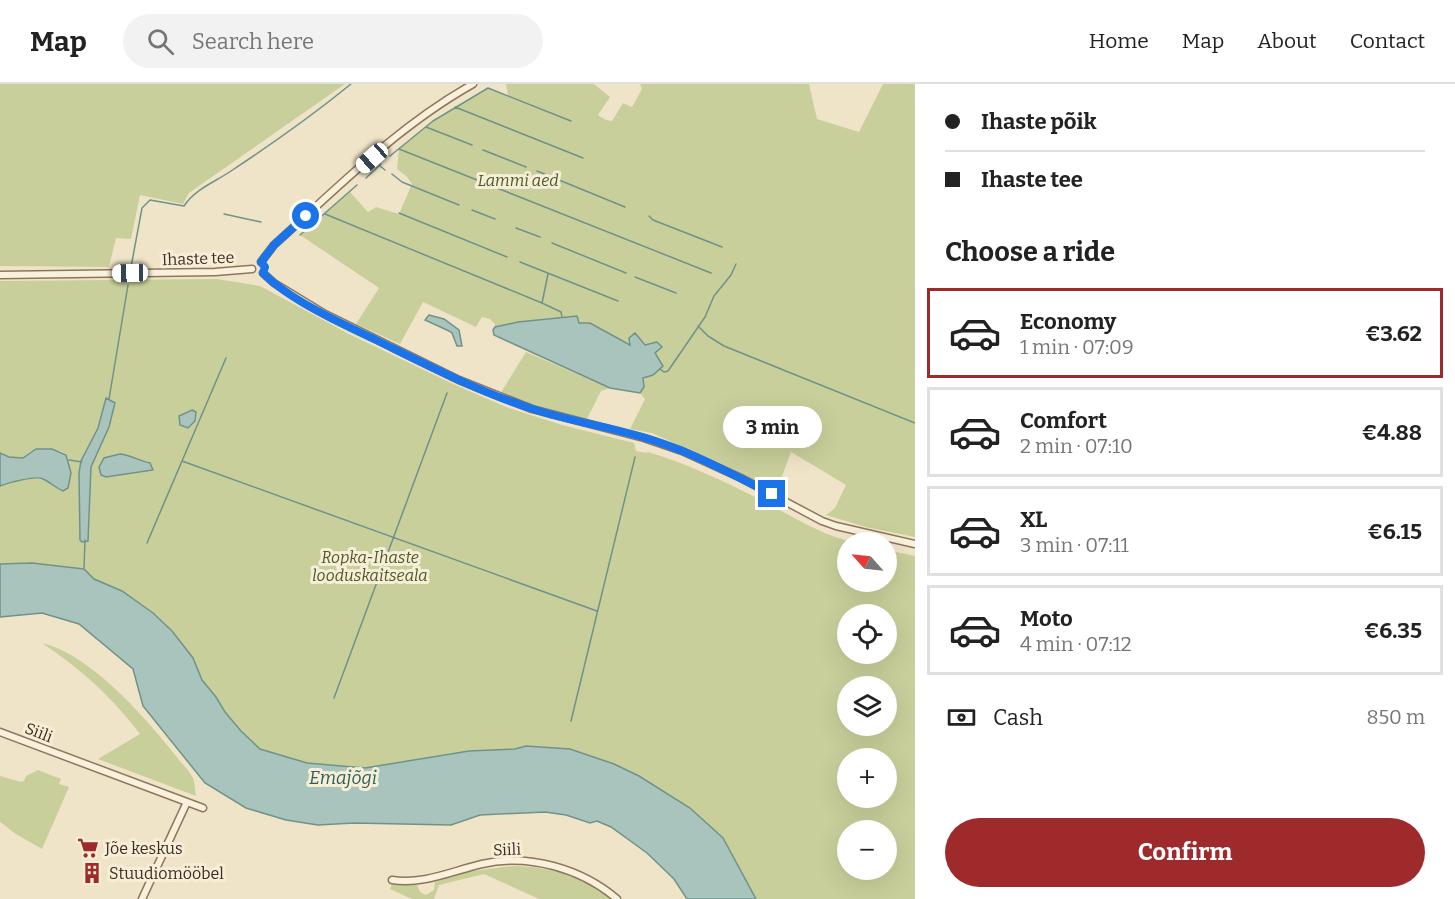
<!DOCTYPE html>
<meta charset="utf-8">
<style>
body{margin:0;font-family:Bitter,serif;background:#f2f2f2;color:#222;height:100vh;display:flex;flex-direction:column;font-size:22px;white-space:nowrap}
*{box-sizing:border-box;margin:0}
p{font-size:20px;color:#767676}
.icon{flex:none;width:33px;height:33px;fill:none;stroke:currentColor;stroke-width:2;stroke-linecap:round;stroke-linejoin:round}
.map{position:relative;flex:1;overflow:hidden}
.side{display:flex;flex-direction:column;background:#fff;width:540px}
.side>*{flex:none}
.hud{display:grid;align-content:center;height:132px;padding:0 30px;background:#fff}
.needle{width:39px;rotate:297deg}
.buttons{position:absolute;left:837px;top:448px;display:grid;gap:12px}
.buttons a{display:grid;place-items:center;width:60px;height:60px;border-radius:50%;background:#fff;box-shadow:0 6px 24px #0002;font-size:30px}
.end{position:absolute;width:27px;height:27px;margin:-14px;border:8px solid #1a73e8;background:#fff;box-shadow:0 0 0 3px #fff}
.from{border-radius:50%}
.bubble{position:absolute;height:42px;border-radius:21px;background:#fff;box-shadow:0 6px 24px #0002;font-size:20px;font-weight:700;line-height:42px;text-align:center}
.car{position:absolute;width:18px;height:36px;margin:-18px -9px;border-radius:8px;box-shadow:0 0 4px 2px #0007;background:linear-gradient(#fff 24%,#345 0 40%,#fff 0 76%,#345 0 86%,#fff 0)}
.hud b{display:flex;align-items:center;gap:21px;height:57px;font-size:22px}
.hud b+b{border-top:2px solid #e0e0e0}
.hud i{width:15px;height:15px;background:#222}
ul{padding:0;list-style:none}
li{display:flex;align-items:center;gap:18px;height:90px;margin:0 12px 9px;padding:0 18px;border:3px solid #e0e0e0;border-radius:0px}
li div{flex:1}
li b{display:block;font-size:22px}
li em{font-style:normal;font-weight:700}
li.on{border-color:#9e2a2b}
li>.icon{width:54px;height:54px;stroke-width:1.5}
h2{padding:0 30px;font-size:27px;line-height:72px}
.pay{display:flex;align-items:center;gap:15px;height:66px;padding:0 30px;font-size:22px}
.pay p{margin-inline-start:auto}
.button{display:flex;gap:12px;margin-top:auto;padding:12px 30px}
.button a{flex:1;height:69px;border-radius:36px;background:#9e2a2b;color:#fff;font-size:24px;font-weight:700;line-height:69px;text-align:center}
header{display:flex;align-items:center;gap:36px;box-sizing:border-box;height:84px;padding:0 30px;background:#fff;border-bottom:2px solid #e0e0e0}
header strong{font-size:28px}
nav{display:flex;gap:33px;margin-inline-start:auto;font-size:21px}
.search{width:420px;height:54px;background:#f2f2f2;display:flex;align-items:center;gap:15px;box-sizing:border-box;padding:0 21px;border-radius:33px;color:#767676;font-size:22px}
main{display:flex;flex:1;min-height:0}
.map>svg:first-child{display:block}
.green{fill:#c9cf9b;fill-rule:evenodd}
.water{fill:#a9c4bc;stroke:#6f938a;stroke-width:1.5}
.lines{fill:none;stroke-linecap:round;stroke-linejoin:round}
.stream{stroke:#6f938a;stroke-width:1.5}
.minor-casing{stroke:#8d765c;stroke-width:9}
.minor{stroke:#faf1dc;stroke-width:6}
.route{stroke:#1a73e8;stroke-width:8}
.labels{text-anchor:middle;stroke-width:6;stroke-linejoin:round;paint-order:stroke}
.park-label{font-size:16px;font-style:italic;fill:#4d5a26;stroke:#f7eed8}
.street-label{font-size:16px;fill:#3d2e20;stroke:#f7eed8}
.poi-label{font-size:16px;fill:#3d2e20;stroke:#f7eed8;text-anchor:start}
.water-label{font-size:18px;font-style:italic;fill:#2f5d5a;stroke:#f7eed8}
</style>
<header>
<strong>Map</strong>
<div class="search"><svg class="icon" aria-label="search" viewBox="0 0 24 24"><circle cx="10" cy="10" r="6"/><path d="M15 15l6 6"/></svg>Search here</div>
<nav><a>Home</a><a>Map</a><a>About</a><a>Contact</a></nav>
</header>
<main>
<div class="map">
<svg width="915" height="815" viewBox="0 0 915 815">
<rect width="100%" height="100%" fill="#f0e4c8"/>
<path class="green" d="M0,0H345L189,109L183,120L140,111L131,155L116,154L109,183L0,182Z
M506,0H594L610,13L598,31L606,36L612,37L623,19L632,23L642,5L640,0H809L817,35L859,48L883,0H915V453L866,443L826,431L835,424L846,401L791,368L777,406L652,349L630,345L645,315L640,309L644,303L645,261C624,261 619,253 601,246C567,232 530,236 495,243V240L490,235L482,233L476,243L423,218L400,260L356,240L379,204L300,151L350,108L368,128L376,123L399,130L412,100L406,92L397,85L399,65L433,37L488,4L508,12Z
M217,195L260,202L349,250L451,299L506,323L562,341L634,359L636,367L646,369L648,368C688,380 726,398 763,417C793,433 823,452 856,459H848V498H886L887,466L915,472V815H756L723,754L690,724L639,692L614,680L570,665L526,662L515,665L469,667L365,684L307,679L266,667L260,665L241,647L225,628L216,613L202,596L193,574L172,547L153,529L122,507L94,495L84,485L32,479L0,480V402C21,395 42,388 59,405L70,389L67,371L61,367H31L23,374L9,373L0,369V197ZM106,315L115,319L109,343L90,383L88,457L82,458L80,456L79,389L81,377L98,344ZM848,531H886V570H848ZM848,603H886V642H848ZM848,675H886V714H848ZM848,747H886V786H848Z
M526,268L610,304L601,307L587,335L549,326L500,310Z
M42,559C90,570 146,634 176,672C181,679 189,686 193,694C195,699 195,707 196,712L98,675L140,650C110,611 83,587 42,559Z
M38,686L61,695L59,700L69,703L42,765L16,750L0,738V692L21,698L24,697L26,692Z
M513,782C553,783 579,791 610,815H539L484,790L439,801L434,815H412L390,805L392,800L417,801L420,808L426,811L434,806L435,798L472,787Z"/>
<path class="water" d="M429,231L444,235L459,246L462,262H457L452,249L449,247L425,236Z
M577,232L579,239H590L630,261L629,254L635,249L645,261L657,258L662,263L655,269L663,282L653,291L643,294L644,303L640,309L610,304L494,251L493,246L495,243L518,238Z
M106,314L115,319L109,343L91,383L88,457L82,458L80,456L79,389L81,377L98,344Z
M192,326L196,328L195,337L188,344L180,341L179,332Z
M36,365H52L66,371L71,389L68,404L63,407C56,404 50,398 43,395C36,391 8,399 0,402V369L9,373L23,374Z
M120,370C131,371 139,377 150,379L153,386L106,393L101,391L99,383L104,374Z
M32,479L84,485L94,495L122,507L153,529L172,547L193,574L202,596L216,613L225,628L241,647L260,665L307,679L365,684L469,667L515,665L526,662L570,665L614,680L639,692L690,724L723,754L756,815H687L674,795L647,769L611,743L597,737L590,739L566,731L545,728L480,731L451,741L354,739L318,741L286,736L246,724L205,699L143,622L133,585L79,540L42,529L0,533V480Z"/>
<g class="lines">
<path class="stream" d="M455,23L583,74
M426,43L472,61
M399,65L711,189
M483,66L526,83
M390,72L433,37L488,4L571,37
M380,82L385,86
M537,87L625,123
M392,90L402,98L459,121
M366,94L381,80
M472,126L495,135
M399,129L507,173
M224,130L261,138
M325,130L542,219
M649,132L653,136L722,163
M516,144L540,153
M300,151L357,101
M552,159L626,189
M520,178L618,217
M131,183L142,124L150,116L184,122C195,105 215,98 231,87C272,60 313,31 351,0
M548,190L542,219L561,228L562,233
M635,193L676,209
M698,242L708,252L724,262L915,339
M660,285L664,288L668,287L705,233L714,212L731,191L736,180
M109,315L128,201
M69,376L82,378
M182,377L597,527
M147,459L226,274
M84,484L85,456
M334,614L447,309
M571,637L635,373"/>
<defs>
<path id="minor" d="M261,178L274,161C337,104 398,42 473,0
M263,189L274,199L325,230L459,296L532,325L644,354L682,367L741,394L822,437L836,442L915,460
M0,191L215,188L252,185
M0,648L203,724
M392,796C423,801 452,787 482,780C529,769 582,785 617,815
M142,815L187,718"/>
</defs>
<use href="#minor" class="minor-casing"/>
<use href="#minor" class="minor"/>
</g>
<g class="lines">
<path class="route" d="M306,132L274,161L261,178L265,183L263,189C288,215 342,240 376,256C427,281 479,308 533,325C575,339 619,344 661,359C699,372 735,392 772,410"/>
</g>
<defs>
<symbol id="supermarket-bare" viewBox="-9 -9 18 18"><path d="M-6-5.5h2.5l.6 2H6L4.5 2H-2.5L-4.4-4H-6ZM-1.5 3.2a1.3 1.3 0 1 0 .1 0ZM3 3.2a1.3 1.3 0 1 0 .1 0Z" fill="#9e2a2b" stroke="#f7eed8" stroke-width="2.5" paint-order="stroke"/></symbol>
<symbol id="building-bare" viewBox="-9 -9 18 18"><path d="M-4-6H4V6H1V3H-1V6H-4ZM-2.5-4.3h1.7v1.8h-1.7ZM.8-4.3h1.7v1.8H.8ZM-2.5-1h1.7V.8h-1.7ZM.8-1h1.7V.8H.8Z" fill="#9e2a2b" stroke="#f7eed8" stroke-width="2.5" paint-order="stroke"/></symbol>
</defs>
<g fill-rule="evenodd">
<use href="#supermarket-bare" x="73" y="749" width="30" height="30"/>
<use href="#building-bare" x="77" y="774" width="30" height="30"/>
</g>
<g class="labels">
<g class="park-label">
<text x="518" y="102">Lammi aed</text>
<text x="370" y="479">Ropka-Ihaste<tspan x="370" dy="18">looduskaitseala</tspan></text>
</g>
<g class="street-label">
<text transform="translate(198 174) rotate(-2)" y="6">Ihaste tee</text>
<text transform="translate(39 648) rotate(21)" y="6">Siili</text>
<text transform="translate(507 765) rotate(-2)" y="6">Siili</text>
</g>
<g class="poi-label">
<text x="105" y="770">Jõe keskus</text>
<text x="109" y="795">Stuudiomööbel</text>
</g>
<g class="water-label">
<text x="343" y="700">Emajõgi</text>
</g>
</g>
</svg>
<div class="buttons">
<a><svg class="needle" viewBox="-14 -14 28 28"><path d="M0-13l5 13h-10z" fill="#e53935"/><path d="M0 13l5-13h-10z" fill="#767676"/></svg></a>
<a><svg class="icon" aria-label="locate" viewBox="0 0 24 24"><circle cx="12" cy="12" r="6"/><path d="M12 2v4M12 18v4M2 12h4M18 12h4"/></svg></a>
<a><svg class="icon" aria-label="layers" viewBox="0 0 24 24"><path d="M12 4l9 5-9 5-9-5zM3 14l9 5 9-5"/></svg></a>
<a>+</a>
<a>−</a>
</div>
<i class="end from" style="left:306px;top:132px"></i>
<i class="end" style="left:772px;top:410px"></i>
<div class="bubble" style="left:723px;top:322px;width:99px">3 min</div>
<i class="car" style="left:372px;top:74px;rotate:229deg"></i>
<i class="car" style="left:130px;top:189px;rotate:269deg"></i>
</div>
<section class="side">
<div class="hud">
<b><i class="from"></i>Ihaste põik</b>
<b><i></i>Ihaste tee</b>
</div>
<h2>Choose a ride</h2>
<ul>
<li class="on"><svg class="icon" aria-label="car" viewBox="0 0 24 24"><path d="M5 17H2v-5l4-1 3-4h7l3 4 3 1v5h-3M9 17h6M6 11h13"/><circle cx="7" cy="17" r="2"/><circle cx="17" cy="17" r="2"/></svg><div><b>Economy</b><p>1 min · 07:09</p></div><em>€3.62</em></li>
<li><svg class="icon" aria-label="car" viewBox="0 0 24 24"><path d="M5 17H2v-5l4-1 3-4h7l3 4 3 1v5h-3M9 17h6M6 11h13"/><circle cx="7" cy="17" r="2"/><circle cx="17" cy="17" r="2"/></svg><div><b>Comfort</b><p>2 min · 07:10</p></div><em>€4.88</em></li>
<li><svg class="icon" aria-label="car" viewBox="0 0 24 24"><path d="M5 17H2v-5l4-1 3-4h7l3 4 3 1v5h-3M9 17h6M6 11h13"/><circle cx="7" cy="17" r="2"/><circle cx="17" cy="17" r="2"/></svg><div><b>XL</b><p>3 min · 07:11</p></div><em>€6.15</em></li>
<li><svg class="icon" aria-label="car" viewBox="0 0 24 24"><path d="M5 17H2v-5l4-1 3-4h7l3 4 3 1v5h-3M9 17h6M6 11h13"/><circle cx="7" cy="17" r="2"/><circle cx="17" cy="17" r="2"/></svg><div><b>Moto</b><p>4 min · 07:12</p></div><em>€6.35</em></li>
</ul>
<div class="pay"><svg class="icon" aria-label="cash" viewBox="0 0 24 24"><path d="M3 7h18v10H3z"/><circle cx="12" cy="12" r="2"/></svg>Cash<p>850 m</p></div>
<div class="button"><a>Confirm</a></div>
</section>
</main>
